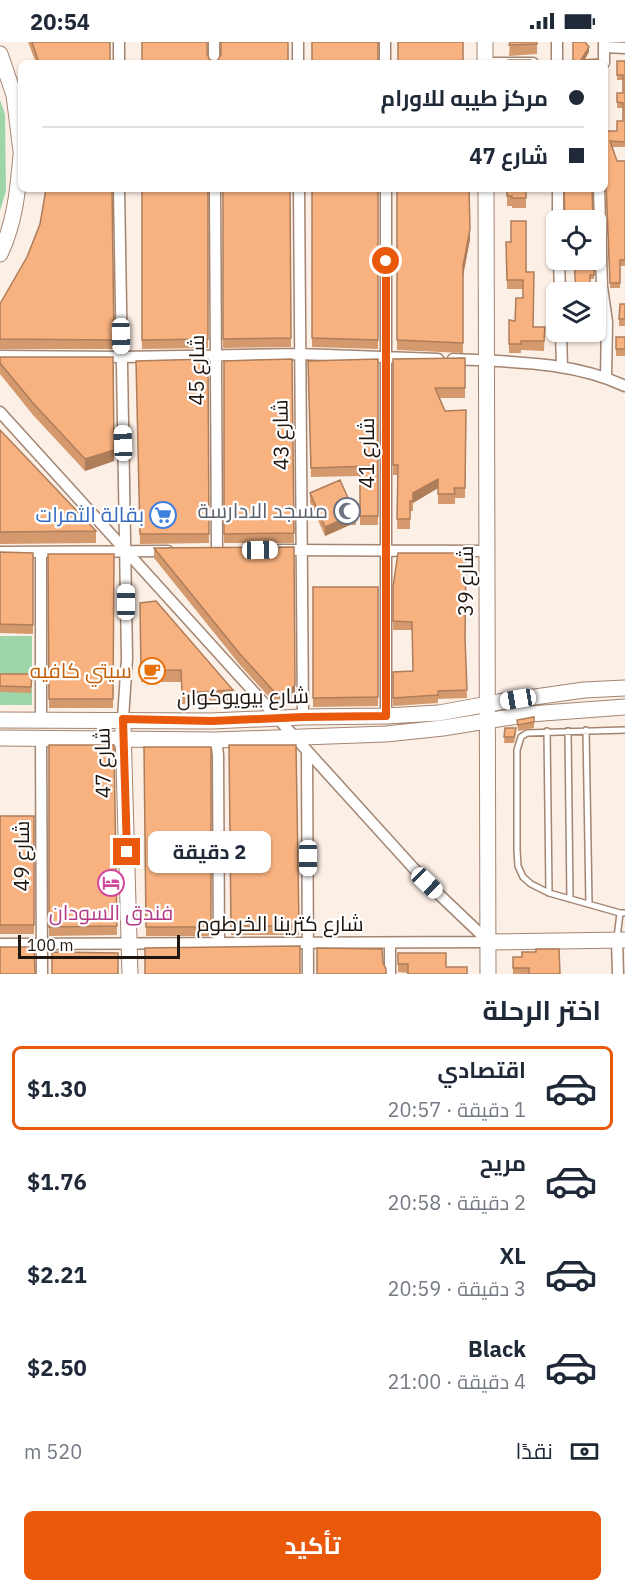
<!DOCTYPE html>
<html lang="ar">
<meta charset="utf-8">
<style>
body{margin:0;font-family:"IBM Plex Sans",Cairo,sans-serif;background:#f6f6f7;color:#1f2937;direction:rtl;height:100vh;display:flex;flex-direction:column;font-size:22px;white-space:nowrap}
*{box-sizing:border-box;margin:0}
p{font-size:20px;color:#747a83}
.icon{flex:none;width:33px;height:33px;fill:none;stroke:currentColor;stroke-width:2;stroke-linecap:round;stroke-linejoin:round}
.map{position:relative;height:932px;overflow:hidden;direction:ltr}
.details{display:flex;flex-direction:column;background:#fff;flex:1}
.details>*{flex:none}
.hud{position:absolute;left:18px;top:18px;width:590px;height:132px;border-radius:9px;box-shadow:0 2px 4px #0004;direction:rtl;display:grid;align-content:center;height:132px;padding:0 24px;background:#fff}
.buttons{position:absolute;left:546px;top:168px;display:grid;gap:12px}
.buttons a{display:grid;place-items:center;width:60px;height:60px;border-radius:9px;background:#fff;box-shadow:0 2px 4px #0004;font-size:30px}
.scale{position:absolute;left:18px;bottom:15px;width:162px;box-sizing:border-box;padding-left:6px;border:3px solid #21160e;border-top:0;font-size:16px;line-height:21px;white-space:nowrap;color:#21160e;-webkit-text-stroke:4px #fff;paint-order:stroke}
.end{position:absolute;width:27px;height:27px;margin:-14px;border:8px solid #ea580c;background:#fff;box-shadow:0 0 0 3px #fff}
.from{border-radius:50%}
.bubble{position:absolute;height:42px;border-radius:9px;background:#fff;box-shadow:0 2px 4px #0004;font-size:20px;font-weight:700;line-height:42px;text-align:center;direction:rtl}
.car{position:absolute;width:18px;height:36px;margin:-18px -9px;border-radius:8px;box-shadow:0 0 4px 2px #0007;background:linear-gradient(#fff 24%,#345 0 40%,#fff 0 76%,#345 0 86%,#fff 0)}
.hud b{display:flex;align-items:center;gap:21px;height:57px;font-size:22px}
.hud b+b{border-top:2px solid #e0e1e3}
.hud i{width:15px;height:15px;background:#1f2937}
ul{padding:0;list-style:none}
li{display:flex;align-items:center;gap:18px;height:84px;margin:0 12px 9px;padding:0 12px;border:3px solid transparent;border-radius:9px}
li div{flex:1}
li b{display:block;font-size:22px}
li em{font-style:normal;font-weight:700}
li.on{border-color:#ea580c}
li>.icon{width:54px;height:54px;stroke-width:1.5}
h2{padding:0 24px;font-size:27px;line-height:72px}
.pay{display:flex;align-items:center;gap:15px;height:66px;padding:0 24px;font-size:22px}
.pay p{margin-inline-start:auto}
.primary-button{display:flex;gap:12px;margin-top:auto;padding:12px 24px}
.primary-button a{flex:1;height:69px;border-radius:9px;background:#ea580c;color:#fff;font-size:24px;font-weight:700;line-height:69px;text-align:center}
.status{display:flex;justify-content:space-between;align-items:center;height:42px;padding:0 30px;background:#fff;direction:ltr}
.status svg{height:16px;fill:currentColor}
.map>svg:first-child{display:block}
.green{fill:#9dd5a8}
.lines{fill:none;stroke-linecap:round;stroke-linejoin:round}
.lane-casing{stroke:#a38571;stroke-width:8}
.street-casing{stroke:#a38571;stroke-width:13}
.secondary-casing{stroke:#a38571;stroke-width:17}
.lane{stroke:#fff;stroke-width:5}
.street{stroke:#fff;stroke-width:10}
.secondary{stroke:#fff;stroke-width:15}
.wall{fill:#d5996e}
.shaded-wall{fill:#ae7d5a}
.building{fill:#f8b280;stroke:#ae7d5a;stroke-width:1.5}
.route{stroke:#ea580c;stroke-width:8}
.labels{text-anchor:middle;stroke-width:4.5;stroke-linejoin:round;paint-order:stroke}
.street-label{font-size:21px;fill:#21160e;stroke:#fff}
.worship-label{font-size:21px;fill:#5b616d;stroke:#fff;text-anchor:end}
.shop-label{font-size:21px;fill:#366cbe;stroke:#fff;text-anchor:end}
.food-label{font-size:21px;fill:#c56008;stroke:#fff;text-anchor:end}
.hotel-label{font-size:21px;fill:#b23c85;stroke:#fff}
</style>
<div class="status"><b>20:54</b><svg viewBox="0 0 49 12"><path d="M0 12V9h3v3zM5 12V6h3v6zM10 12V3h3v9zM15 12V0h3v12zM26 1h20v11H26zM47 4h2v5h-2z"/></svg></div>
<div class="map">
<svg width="625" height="932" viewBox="0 0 625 932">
<rect width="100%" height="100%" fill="#fcefe6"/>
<path class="green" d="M0,58L5,72L6,149L0,169Z
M0,594H32V663H0Z"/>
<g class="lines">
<defs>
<path id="lane" d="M586,688L589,862
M625,688L527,691L521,695L517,708V808L518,824L523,835L531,842L549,851L620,871H625
M547,689L549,851
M568,689L570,857
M617,896L620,871"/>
<path id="street" d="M214,0V21
M298,0V21
M385,0V21
M557,0V21
M604,0V21
M604,5L625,6
M119,21V0
M485,21H533
M119,147L127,616L123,677
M215,147L217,508
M299,147C299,323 303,499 303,675
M386,147V674
M558,147V178
M599,147L602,245L607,280L606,335
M559,218L560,250
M561,290L562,325
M0,314L122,315L299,312L438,317
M453,317C510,320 572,319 625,344
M0,370L427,841L489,900
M280,508L487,509
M0,510L168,509
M41,510V679
M41,697L42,932
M216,698L218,713L219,902
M307,709L308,932
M617,898L618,932
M0,902L489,900
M390,932V901"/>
<path id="secondary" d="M485,0V21
M0,12L14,53L21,109
M486,147L488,932
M0,212C15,181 18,147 21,113
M0,678L212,679L303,675L386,674L439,671L499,660L584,648L625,646
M123,686L130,932
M0,696L216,698L386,692L443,686L530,672L625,665
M489,900L625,898"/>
</defs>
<use href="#lane" class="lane-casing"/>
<use href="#street" class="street-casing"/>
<use href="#secondary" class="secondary-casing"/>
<use href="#lane" class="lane"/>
<use href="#street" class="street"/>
<use href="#secondary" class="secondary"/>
</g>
<path class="wall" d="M28,0H110V21H36Z
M510,0H537V12L509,14Z
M617,19H625V105H612L617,119H625V224H620V246H610L606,147L604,144V89H617L623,79V66H617V51H623V38H617Z
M112,147L114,307H0V262L27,215L40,182Z
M142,147H208V306L142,307Z
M223,147H290L291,305L223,306Z
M312,147H378V307L312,305Z
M397,147L470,197L463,234V311L397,308Z
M507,147H526V166H512V164H507Z
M506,200L526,230L533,285H545L544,309L521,308V311H509V278L515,279L523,256V247H507Z
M574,218H594V237H590Z
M625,262V284H619V277Z
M616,295H625V314H616Z
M0,315L114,419L85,429L33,373L0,332Z
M465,316V356H439L445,369L466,368L465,456H455V462H438V446L413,461V469H410V487H397L398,433H393V317Z
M208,317L209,501L140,502L136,319Z
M292,317L294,501H224V319Z
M378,317V483H360V434L311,435L308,319Z
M0,388L96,489V501L0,502Z
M310,451L356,474V483H350L325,494L310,460Z
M154,506L295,654L284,666H279L240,623L154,516Z
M0,510L33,511V592L0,591Z
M48,512H114L113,666H49Z
M313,545H378V664L313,665Z
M393,545L465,600L467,656L438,657V661L393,664V630L413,629L412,588H393Z
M140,561L233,648V659L182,662L181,640H141Z
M0,632H32L31,651L0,650Z
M534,675V686L518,689L517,678Z
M505,686L516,692L514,701H504Z
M49,703H114L117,893L49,894Z
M229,703H296L299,893H231Z
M144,705H211V894H146Z
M0,774H34V892H0Z
M398,911L446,925L408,931L398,930Z
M513,915L560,932H513Z"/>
<path class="shaded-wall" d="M589,5V10L583,21L581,18Z
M470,187V197L463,234V224Z
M114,408V419L85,429V417Z
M438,437V446L413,461V451Z
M350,474V483L325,494V485Z
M295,643V654L284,666V655Z"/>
<path class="building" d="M32,0H110V21H39Z
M142,0H207V12L210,18L215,19L218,18L221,12V0H288V21H142Z
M312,0H378V21H312Z
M398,0H463V21H398Z
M510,0H537V2L509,3Z
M573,0H585L589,5L581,18L597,17L598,21H573Z
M508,18H531V21H507Z
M617,19H625V100L610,99L617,119H625V218H620V241H610L606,141L604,138V89H617V79H623V61L617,60V51H623V33H617Z
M46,147H112L114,298L0,297V262L27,215L40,182Z
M142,147H208V297L142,298Z
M223,147H290L291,296L223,297Z
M312,147H378V298L312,296Z
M397,147H469L470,187L463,224V301L397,298Z
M507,147H526V156H512V154H507Z
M564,147H592L593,178H565Z
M511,179H526V230H534L533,285H545L544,299H521V302H509V278L515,279L516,256H523V238H507L506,200H511Z
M574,218H594V233H590V250H576Z
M620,262H625V277H619Z
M616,295H625V307H616Z
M0,315H113L114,408L85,417L33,361L0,321Z
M465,316V346H435L445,369L466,368L465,446H454L455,452H438V437L413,451V459H410V477H397L398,423H393V317Z
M208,317L209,492H140L136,319Z
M292,317L294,491L224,492V319Z
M378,317V474H360V429L370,424L311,426L308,319Z
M0,388L96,489L0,490Z
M340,438L356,474H350L325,485L310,451Z
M294,505L295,643L284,655H279L240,612L154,506Z
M0,510L33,511V583L0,582Z
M398,511H466L465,597L467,648L438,649V653L393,656V630L413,629L412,580L393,579V545Z
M48,512H114L113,657H49Z
M313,545H378V655L313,656Z
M156,559L233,648L182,651L181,628L141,629L140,561Z
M0,632H32L31,645L0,644Z
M534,675V680L518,683L517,678Z
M505,686H516L514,695H504Z
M49,703H114L117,884L49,885Z
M229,703H296L299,884H231Z
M144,705H211V885H146Z
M0,774H34V883H0Z
M300,904V932H145V906Z
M0,905H34L35,932H0Z
M317,906L382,907L383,921L386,927V932H317Z
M536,907H559L560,932H529V926H513V915H522V910H536Z
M52,910L118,911V932H52Z
M398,911H446V925H467V932H408V922H398Z"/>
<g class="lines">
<path class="route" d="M127,810L123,677L212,679L303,675L386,674V219"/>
</g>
<defs>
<symbol id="mosque-ring" viewBox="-11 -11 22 22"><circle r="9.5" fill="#fff" stroke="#6b7280" stroke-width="1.5"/><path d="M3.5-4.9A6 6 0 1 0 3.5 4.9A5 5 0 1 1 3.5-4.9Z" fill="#6b7280"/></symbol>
<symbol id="supermarket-ring" viewBox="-11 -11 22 22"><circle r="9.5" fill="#fff" stroke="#3f7fe0" stroke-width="1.5"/><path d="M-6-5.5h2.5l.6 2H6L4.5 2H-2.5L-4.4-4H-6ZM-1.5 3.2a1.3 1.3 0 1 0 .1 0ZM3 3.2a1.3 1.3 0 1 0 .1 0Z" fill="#3f7fe0"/></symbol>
<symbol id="cafe-ring" viewBox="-11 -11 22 22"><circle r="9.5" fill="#fff" stroke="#e8710a" stroke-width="1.5"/><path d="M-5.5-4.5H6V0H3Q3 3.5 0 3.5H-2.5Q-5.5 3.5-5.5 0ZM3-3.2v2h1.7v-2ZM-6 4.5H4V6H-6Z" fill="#e8710a"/></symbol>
<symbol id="hotel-ring" viewBox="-11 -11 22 22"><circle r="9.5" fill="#fff" stroke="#d1479c" stroke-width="1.5"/><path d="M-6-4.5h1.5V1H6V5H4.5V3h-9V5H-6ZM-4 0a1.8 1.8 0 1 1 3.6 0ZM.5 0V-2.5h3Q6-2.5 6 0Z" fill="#d1479c"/></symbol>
</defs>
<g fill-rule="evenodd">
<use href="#mosque-ring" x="332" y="454" width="30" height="30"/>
<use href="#supermarket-ring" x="148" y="458" width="30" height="30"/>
<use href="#cafe-ring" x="137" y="614" width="30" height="30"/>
<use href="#hotel-ring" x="96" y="826" width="30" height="30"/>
</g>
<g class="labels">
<g class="street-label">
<text transform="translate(197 328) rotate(-90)" y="7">شارع 45</text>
<text transform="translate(281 393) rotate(-91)" y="7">شارع 43</text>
<text transform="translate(367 411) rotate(-90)" y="7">شارع 41</text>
<text transform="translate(466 539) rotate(-90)" y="7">شارع 39</text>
<text transform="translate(243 655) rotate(-1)" y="7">شارع بيويوكوان</text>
<text transform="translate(103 721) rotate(-91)" y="7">شارع 47</text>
<text transform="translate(22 814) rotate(-90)" y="7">شارع 49</text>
<text x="280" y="889">شارع كترينا الخرطوم</text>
</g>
<g class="worship-label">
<text x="328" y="476">مسجد الادارسة</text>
</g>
<g class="shop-label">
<text x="144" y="480">بقالة الثمرات</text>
</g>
<g class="food-label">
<text x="132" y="636">سيتي كافيه</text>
</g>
<g class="hotel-label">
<text x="111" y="878">فندق السودان</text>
</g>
</g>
</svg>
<div class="buttons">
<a><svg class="icon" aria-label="locate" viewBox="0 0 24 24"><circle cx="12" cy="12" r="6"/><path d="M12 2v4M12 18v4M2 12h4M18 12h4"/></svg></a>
<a><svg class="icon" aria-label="layers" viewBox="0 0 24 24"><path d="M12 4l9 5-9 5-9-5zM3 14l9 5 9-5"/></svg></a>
</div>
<div class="scale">100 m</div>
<i class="end from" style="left:386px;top:219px"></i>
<i class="end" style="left:127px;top:810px"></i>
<div class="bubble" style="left:148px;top:789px;width:123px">2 دقيقة</div>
<i class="car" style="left:121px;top:294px;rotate:179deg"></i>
<i class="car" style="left:123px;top:401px;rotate:358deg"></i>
<i class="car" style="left:260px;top:508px;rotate:89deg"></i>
<i class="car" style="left:126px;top:560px;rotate:0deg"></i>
<i class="car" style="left:518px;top:657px;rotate:261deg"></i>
<i class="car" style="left:308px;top:816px;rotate:180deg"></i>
<i class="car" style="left:427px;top:841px;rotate:134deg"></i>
<div class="hud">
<b><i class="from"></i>مركز طيبه للاورام</b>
<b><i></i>شارع 47</b>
</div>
</div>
<section class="details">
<h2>اختر الرحلة</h2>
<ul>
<li class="on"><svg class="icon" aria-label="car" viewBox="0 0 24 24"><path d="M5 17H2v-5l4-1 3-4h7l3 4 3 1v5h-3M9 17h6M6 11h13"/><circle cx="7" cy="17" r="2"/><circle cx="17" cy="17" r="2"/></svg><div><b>اقتصادي</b><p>1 دقيقة · 20:57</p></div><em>$1.30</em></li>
<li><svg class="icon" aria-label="car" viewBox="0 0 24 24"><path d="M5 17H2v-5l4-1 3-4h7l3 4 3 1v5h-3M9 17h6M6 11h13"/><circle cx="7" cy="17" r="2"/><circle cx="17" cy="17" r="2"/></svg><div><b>مريح</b><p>2 دقيقة · 20:58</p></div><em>$1.76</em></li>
<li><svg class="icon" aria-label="car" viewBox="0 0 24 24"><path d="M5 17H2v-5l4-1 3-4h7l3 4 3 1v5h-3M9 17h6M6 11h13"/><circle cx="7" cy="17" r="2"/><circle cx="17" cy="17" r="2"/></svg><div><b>XL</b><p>3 دقيقة · 20:59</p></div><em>$2.21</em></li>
<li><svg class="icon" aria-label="car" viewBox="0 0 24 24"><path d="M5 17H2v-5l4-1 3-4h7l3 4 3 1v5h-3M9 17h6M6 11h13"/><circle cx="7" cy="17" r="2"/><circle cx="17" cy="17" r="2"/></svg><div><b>Black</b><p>4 دقيقة · 21:00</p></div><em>$2.50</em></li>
</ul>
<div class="pay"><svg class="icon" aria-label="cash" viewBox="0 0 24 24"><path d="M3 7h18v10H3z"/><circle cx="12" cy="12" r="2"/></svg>نقدًا<p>520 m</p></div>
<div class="primary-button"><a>تأكيد</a></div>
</section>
